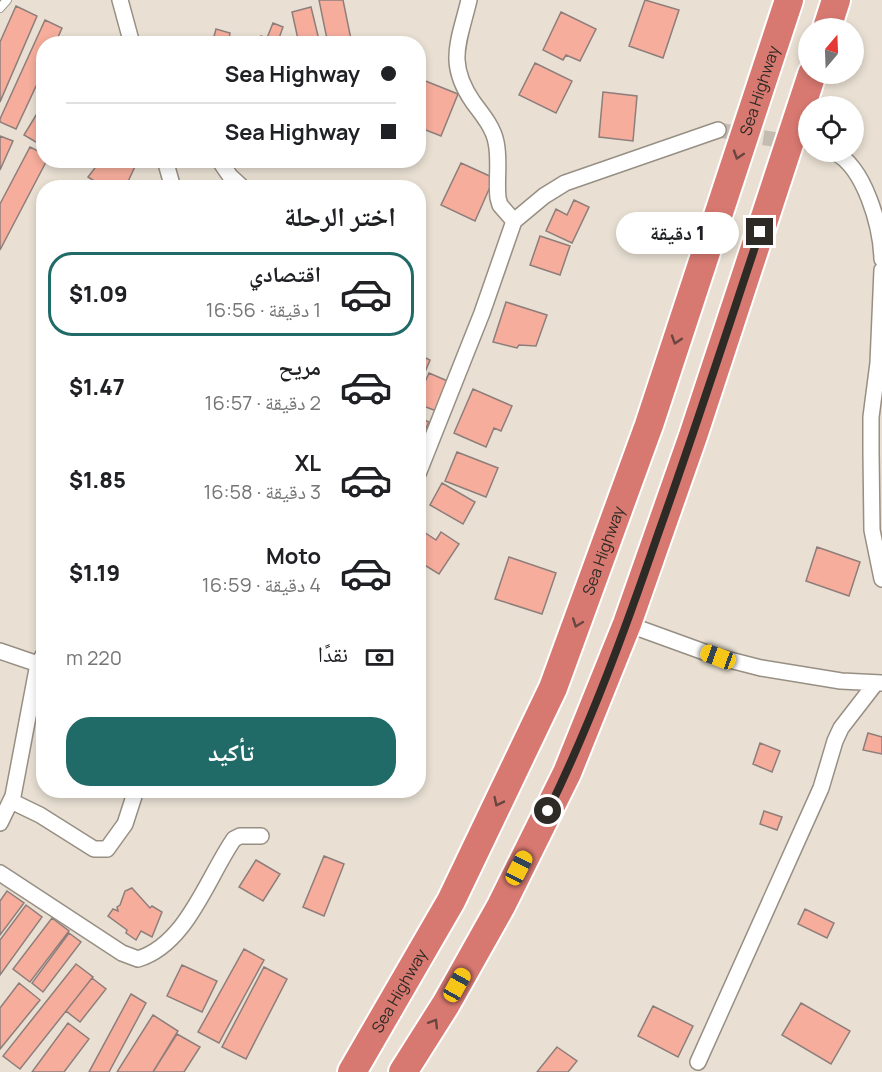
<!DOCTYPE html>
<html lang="ar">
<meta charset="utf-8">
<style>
body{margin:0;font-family:Manrope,"Noto Naskh Arabic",sans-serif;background:#f2f2f2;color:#202124;direction:rtl;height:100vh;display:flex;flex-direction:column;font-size:22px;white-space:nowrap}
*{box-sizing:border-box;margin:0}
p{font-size:20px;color:#757577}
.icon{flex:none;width:33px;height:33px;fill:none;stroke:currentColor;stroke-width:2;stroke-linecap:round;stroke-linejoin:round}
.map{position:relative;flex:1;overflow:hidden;direction:ltr}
.side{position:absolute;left:36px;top:180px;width:390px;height:618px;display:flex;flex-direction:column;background:#fff;border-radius:24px;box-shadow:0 3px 9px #0003;direction:rtl}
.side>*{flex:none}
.hud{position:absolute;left:36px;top:36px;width:390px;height:132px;border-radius:24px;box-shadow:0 3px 9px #0003;direction:rtl;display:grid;align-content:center;height:132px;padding:0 30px;background:#fff}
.needle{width:39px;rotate:19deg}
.controls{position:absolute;left:798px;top:18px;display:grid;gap:12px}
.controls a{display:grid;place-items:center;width:66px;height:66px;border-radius:50%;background:#fff;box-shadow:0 3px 9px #0003;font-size:30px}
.end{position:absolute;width:27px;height:27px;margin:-14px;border:8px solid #2e2b26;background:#fff;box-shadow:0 0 0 3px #fff}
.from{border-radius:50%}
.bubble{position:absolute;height:42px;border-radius:21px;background:#fff;box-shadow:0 3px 9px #0003;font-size:20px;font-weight:800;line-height:42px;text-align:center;direction:rtl}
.car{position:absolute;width:18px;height:36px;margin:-18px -9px;border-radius:8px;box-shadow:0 0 4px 2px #0007;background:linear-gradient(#f5c518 24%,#345 0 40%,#f5c518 0 76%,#345 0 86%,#f5c518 0)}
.hud b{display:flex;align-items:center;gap:21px;height:57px;font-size:22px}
.hud b+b{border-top:2px solid #e0e0e0}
.hud i{width:15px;height:15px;background:#202124}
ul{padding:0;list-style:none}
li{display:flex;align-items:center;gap:18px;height:84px;margin:0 12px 9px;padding:0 18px;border:3px solid transparent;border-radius:24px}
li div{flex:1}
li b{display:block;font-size:22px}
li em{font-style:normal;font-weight:800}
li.on{border-color:#206b67}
li>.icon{width:54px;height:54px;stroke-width:1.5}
h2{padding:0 30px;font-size:27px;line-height:72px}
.pay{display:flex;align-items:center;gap:15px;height:66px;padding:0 30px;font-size:22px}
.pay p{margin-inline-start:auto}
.cta{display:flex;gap:12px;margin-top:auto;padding:12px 30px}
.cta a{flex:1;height:69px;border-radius:24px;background:#206b67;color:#fff;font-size:24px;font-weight:800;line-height:69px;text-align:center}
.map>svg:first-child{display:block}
.building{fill:#f6ad9c;stroke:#8e7e7b;stroke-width:1.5}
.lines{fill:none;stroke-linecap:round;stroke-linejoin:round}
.minor-tunnel{stroke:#c4bcb0;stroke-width:15;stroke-dasharray:15 8;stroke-linecap:butt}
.service-casing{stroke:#978f83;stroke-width:10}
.minor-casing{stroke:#978f83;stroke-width:18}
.motorway-casing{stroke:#fff;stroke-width:32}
.service{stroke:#fff;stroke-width:8}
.minor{stroke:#fff;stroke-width:15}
.motorway{stroke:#d87971;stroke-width:28}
.oneway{stroke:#6a4640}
.route{stroke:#2e2b26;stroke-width:8}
.labels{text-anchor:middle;stroke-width:5;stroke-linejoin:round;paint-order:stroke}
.street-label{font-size:16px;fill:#2e2b26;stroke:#e9e0d3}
</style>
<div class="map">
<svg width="882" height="1072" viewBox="0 0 882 1072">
<rect width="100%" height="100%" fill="#e9e0d3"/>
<path class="building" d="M319,0H343L352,44H328Z
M645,0L679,10L663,58L629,46Z
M16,6L37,16L0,102V42Z
M311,7L320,44H299L292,12Z
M561,12L596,29L580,61L566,55L563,60L543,50Z
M45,20L62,28L55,44H44V69L16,129L0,122V119Z
M273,23L283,27L277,44H259L261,36L267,38Z
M216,29L230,33L228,44H200L201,37L213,40Z
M535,63L572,81L556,113L519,95Z
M423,80L458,94L441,136L418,127V90Z
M603,92L637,96L633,141L599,137Z
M44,102V142L41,145L24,135Z
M0,136L13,141L0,170Z
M30,147L44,154V160H47L0,250V204Z
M101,160H138L125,188H105L88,177Z
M461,163L494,178L475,221L441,205Z
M574,200L589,207L572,243L546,231L556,209L567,215Z
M540,236L570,246L560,275L530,265Z
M506,302L547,315L536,346L519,345L517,348L493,342Z
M418,354L430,360L418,389Z
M429,373L452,383L439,412L418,404V398Z
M473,389L512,406L501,431L494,428L486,447L454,433Z
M418,417L429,422L420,441L418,440Z
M457,452L498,468L486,497L445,481Z
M442,483L475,502L463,524L430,505Z
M418,528L436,540L441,532L459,544L439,574L418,561Z
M817,547L860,562L849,596L806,581Z
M509,557L556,573L542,614L495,599Z
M868,733L882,737V754L863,750Z
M760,743L780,751L772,772L753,764Z
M764,811L782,817L777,830L760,824Z
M324,856L344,864L324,916L303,907Z
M256,860L280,874L263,901L239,887Z
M132,888L150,908L152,906L162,912L152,937L141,931L136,940L126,933L127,930L108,916L113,909L118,911L117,907L120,905L125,891Z
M7,891L24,903L0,935V901Z
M26,905L42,917L0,975V940Z
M805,909L834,923L827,938L798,924Z
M52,918L69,931L30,982L13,969Z
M69,933L81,942L43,992L32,983Z
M244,949L264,960L219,1043L198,1032Z
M76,964L93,977L20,1069L3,1056Z
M182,965L217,981L202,1012L167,996Z
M264,967L287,979L246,1059L222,1047Z
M92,978L106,989L80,1022L66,1011Z
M19,983L40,1000L0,1049V1008Z
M131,994L146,1003L109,1072H89Z
M801,1003L850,1031L831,1064L782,1035Z
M653,1006L693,1026L678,1057L638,1036Z
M153,1015L178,1031L153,1072H117Z
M68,1023L89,1039L64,1072H32Z
M177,1034L200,1047L184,1072H153Z
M557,1047L577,1061L568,1072H537Z"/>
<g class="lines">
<path class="minor-tunnel" d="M718,130L808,145"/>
<defs>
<path id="service" d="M0,8L7,0"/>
<path id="minor" d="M120,0L132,44
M469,0C459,42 446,63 473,102C482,114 493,127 496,142C500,160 496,180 498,198L500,205L514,221
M834,152C865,167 881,227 882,259
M165,160L173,188
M219,160L230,176L243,188
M882,270L878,363L871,417V452L872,530L882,579
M418,474L482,313L514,221L544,196L565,183L718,130
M627,624L718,657L761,668L841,681L882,683
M0,651L38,664L44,654
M11,801L40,815L94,849H107L125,824L136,790
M0,823L13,796L38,664
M0,873L122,953L138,959C187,944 207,878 234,839L240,836H261
M698,1062L821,788L835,741L841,728L875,684"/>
<g id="motorway">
<path d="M827,28L836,0"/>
<path id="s1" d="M352,1072L451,901L553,688L649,425L789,0"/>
<path d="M403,1072L446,1004L501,906L567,773L627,624L693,436L812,74"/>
</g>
</defs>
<use href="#service" class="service-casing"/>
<use href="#minor" class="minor-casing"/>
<use href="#motorway" class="motorway-casing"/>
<use href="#service" class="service"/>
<use href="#minor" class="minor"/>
<use href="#motorway" class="motorway"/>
</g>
<defs><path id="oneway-chevron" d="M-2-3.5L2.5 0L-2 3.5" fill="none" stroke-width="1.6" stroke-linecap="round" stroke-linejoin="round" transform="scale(1.5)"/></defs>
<g class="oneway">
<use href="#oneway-chevron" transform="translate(738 155) rotate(108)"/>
<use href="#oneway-chevron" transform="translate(676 340) rotate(108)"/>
<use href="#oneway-chevron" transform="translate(577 623) rotate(110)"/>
<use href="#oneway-chevron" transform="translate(498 802) rotate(116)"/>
<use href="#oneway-chevron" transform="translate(434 1023) rotate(-58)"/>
</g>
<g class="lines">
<path class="route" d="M548,811C591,723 625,630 657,537C693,436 726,334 760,232"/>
</g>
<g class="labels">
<g class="street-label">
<text dy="6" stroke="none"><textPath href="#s1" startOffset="1066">Sea Highway</textPath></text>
<text dy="6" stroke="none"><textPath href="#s1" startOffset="580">Sea Highway</textPath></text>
<text dy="6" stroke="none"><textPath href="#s1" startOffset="94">Sea Highway</textPath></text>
</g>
</g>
</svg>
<div class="controls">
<a><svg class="needle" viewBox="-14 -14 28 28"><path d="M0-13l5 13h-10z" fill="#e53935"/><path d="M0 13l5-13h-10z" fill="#757577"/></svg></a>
<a><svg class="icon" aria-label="locate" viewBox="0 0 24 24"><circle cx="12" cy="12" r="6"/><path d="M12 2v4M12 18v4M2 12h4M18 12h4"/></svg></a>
</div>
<i class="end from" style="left:548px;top:811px"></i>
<i class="end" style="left:760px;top:232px"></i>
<div class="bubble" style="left:616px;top:212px;width:123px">1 دقيقة</div>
<i class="car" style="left:718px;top:657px;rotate:290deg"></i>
<i class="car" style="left:519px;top:868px;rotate:27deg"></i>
<i class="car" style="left:457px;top:985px;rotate:29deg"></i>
<div class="hud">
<b><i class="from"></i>Sea Highway</b>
<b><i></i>Sea Highway</b>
</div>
<section class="side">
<h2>اختر الرحلة</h2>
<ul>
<li class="on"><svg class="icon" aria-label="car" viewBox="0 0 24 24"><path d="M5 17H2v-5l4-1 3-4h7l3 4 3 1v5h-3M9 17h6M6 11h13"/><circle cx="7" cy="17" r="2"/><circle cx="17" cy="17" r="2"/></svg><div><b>اقتصادي</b><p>1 دقيقة · 16:56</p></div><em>$1.09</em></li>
<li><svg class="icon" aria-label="car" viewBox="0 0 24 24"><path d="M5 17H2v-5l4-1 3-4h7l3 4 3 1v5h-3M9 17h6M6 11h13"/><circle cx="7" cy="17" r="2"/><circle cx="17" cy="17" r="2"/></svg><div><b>مريح</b><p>2 دقيقة · 16:57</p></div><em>$1.47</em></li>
<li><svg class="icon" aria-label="car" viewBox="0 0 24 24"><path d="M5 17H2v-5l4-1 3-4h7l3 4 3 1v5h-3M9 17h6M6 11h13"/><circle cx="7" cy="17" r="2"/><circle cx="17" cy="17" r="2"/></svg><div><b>XL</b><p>3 دقيقة · 16:58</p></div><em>$1.85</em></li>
<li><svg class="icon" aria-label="car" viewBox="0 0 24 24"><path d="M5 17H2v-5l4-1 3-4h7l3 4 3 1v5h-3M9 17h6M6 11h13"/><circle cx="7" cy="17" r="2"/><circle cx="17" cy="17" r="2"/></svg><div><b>Moto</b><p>4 دقيقة · 16:59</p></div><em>$1.19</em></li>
</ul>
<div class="pay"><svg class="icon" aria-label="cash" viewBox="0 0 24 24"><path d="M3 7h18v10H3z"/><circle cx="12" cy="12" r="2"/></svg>نقدًا<p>220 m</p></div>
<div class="cta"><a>تأكيد</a></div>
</section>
</div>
